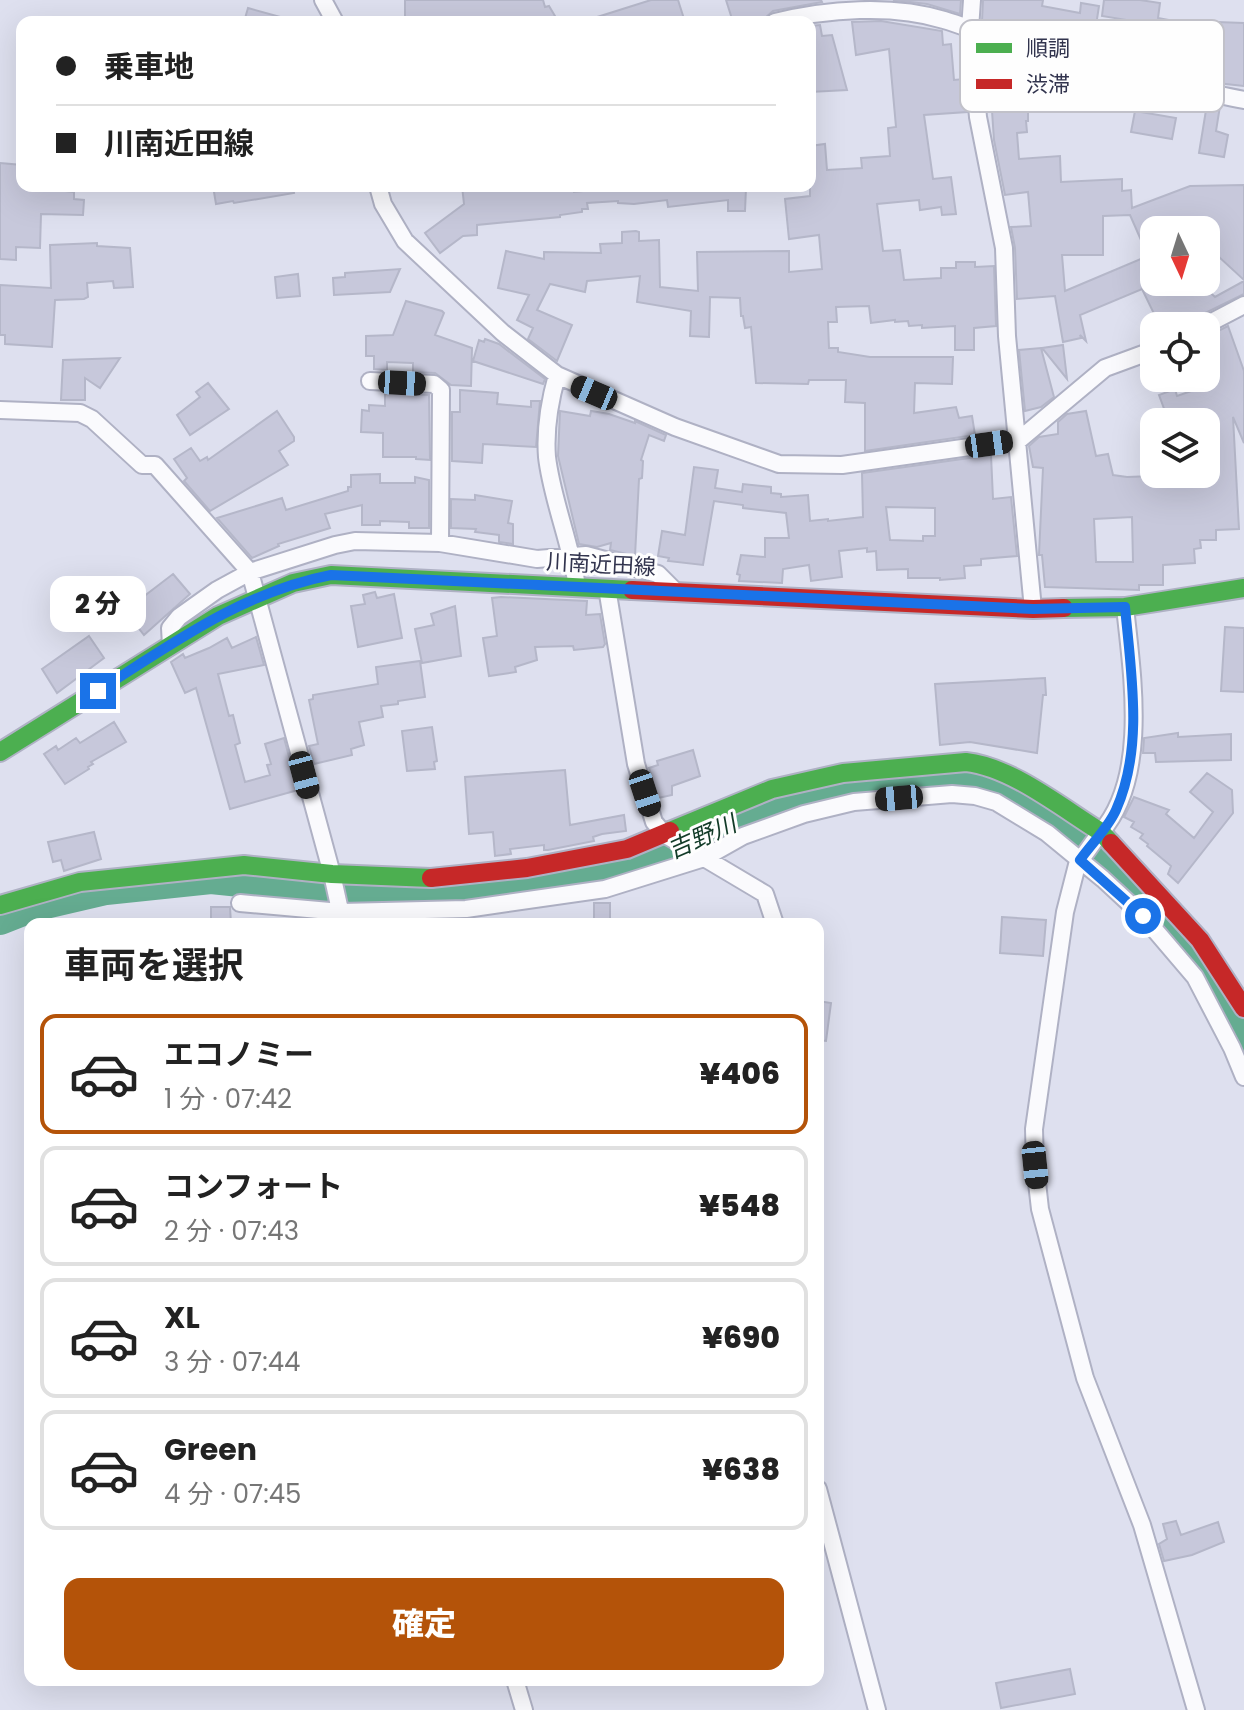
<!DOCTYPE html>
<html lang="ja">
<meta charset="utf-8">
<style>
body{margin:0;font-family:Poppins,"Noto Sans JP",sans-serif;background:#f2f2f2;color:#222;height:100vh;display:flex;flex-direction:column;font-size:30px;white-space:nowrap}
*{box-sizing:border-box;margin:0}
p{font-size:26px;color:#767676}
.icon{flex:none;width:44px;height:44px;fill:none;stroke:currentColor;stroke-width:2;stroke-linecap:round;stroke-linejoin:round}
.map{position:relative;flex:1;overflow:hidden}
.side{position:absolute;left:24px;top:918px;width:800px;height:768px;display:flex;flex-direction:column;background:#fff;border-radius:16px;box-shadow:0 8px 32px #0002}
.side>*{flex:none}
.banner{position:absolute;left:16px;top:16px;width:800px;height:176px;border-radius:16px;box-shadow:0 8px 32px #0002;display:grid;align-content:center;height:176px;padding:0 40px;background:#fff}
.needle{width:52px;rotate:176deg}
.buttons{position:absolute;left:1140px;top:216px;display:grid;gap:16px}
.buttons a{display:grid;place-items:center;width:80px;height:80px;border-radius:16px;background:#fff;box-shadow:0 8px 32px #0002;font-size:40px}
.end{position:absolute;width:36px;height:36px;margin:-18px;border:10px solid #1a73e8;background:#fff;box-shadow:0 0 0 4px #fff}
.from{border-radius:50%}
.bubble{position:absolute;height:56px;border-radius:16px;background:#fff;box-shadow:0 8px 32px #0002;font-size:26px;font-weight:800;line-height:56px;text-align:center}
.car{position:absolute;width:24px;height:48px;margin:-24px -12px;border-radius:10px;box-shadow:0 0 6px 2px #0007;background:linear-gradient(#222 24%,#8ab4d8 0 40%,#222 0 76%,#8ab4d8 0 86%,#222 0)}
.banner b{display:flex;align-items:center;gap:28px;height:76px;font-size:30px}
.banner b+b{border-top:2px solid #e0e0e0}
.banner i{width:20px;height:20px;background:#222}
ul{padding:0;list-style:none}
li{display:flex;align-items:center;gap:24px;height:120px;margin:0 16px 12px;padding:0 24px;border:4px solid #e0e0e0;border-radius:16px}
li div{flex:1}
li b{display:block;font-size:30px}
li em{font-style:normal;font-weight:800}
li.active{border-color:#b45309}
li>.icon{width:72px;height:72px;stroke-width:1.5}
h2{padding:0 40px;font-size:36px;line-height:96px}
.primary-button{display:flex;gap:16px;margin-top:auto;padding:16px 40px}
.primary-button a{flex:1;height:92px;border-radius:16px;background:#b45309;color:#fff;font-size:32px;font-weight:800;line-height:92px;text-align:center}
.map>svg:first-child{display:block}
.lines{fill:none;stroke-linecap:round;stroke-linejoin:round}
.river{stroke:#65ac91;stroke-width:30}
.building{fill:#c7c8db;stroke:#b5b7c9;stroke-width:2;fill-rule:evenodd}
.street-casing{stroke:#afb1c4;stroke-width:20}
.fast-casing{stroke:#afb1c4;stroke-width:22}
.jam-casing{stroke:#afb1c4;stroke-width:22}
.street{stroke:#fafafd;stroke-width:16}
.fast{stroke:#4caf50;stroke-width:18}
.jam{stroke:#c62828;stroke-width:18}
.route{stroke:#1a73e8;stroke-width:10}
.labels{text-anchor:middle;stroke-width:6;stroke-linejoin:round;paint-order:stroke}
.street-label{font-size:22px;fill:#32344e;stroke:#fefefe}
.water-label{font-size:24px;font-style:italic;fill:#123b28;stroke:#fefefe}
.key{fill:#fefefe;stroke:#c1c1c9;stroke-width:2}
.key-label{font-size:22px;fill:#32344e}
</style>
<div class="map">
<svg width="1244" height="1710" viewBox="0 0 1244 1710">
<rect width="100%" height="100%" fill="#dee0ef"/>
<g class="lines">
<path class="river" d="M0,920L33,907L106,890L211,879L357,894L425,896L550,880L633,866L670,855L764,809L809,797L887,786L966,779L988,781L1046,814L1112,863L1209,973L1244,1042"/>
</g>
<path class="building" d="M405,0H543L545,7L549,6L555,16L548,22H405Z
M651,0H678L685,22H592L591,19Z
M726,0H821L822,2L773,11L765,18L751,22H733Z
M893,0H961L960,14L927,4Z
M983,0H1043L1042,6L1080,13L1081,3L1099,6L1091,58L1058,50L982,21Z
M1104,0H1140L1160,3L1158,18L1185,23L1182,42L1175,41L1169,74L1137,68L1145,23L1102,16Z
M248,8L284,18V22H244Z
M881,21L942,31L943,45L951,44L954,80L964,79L967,112L924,115L933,179L951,177L956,214L942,215L941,207L920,210L919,200L877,204L883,251L900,250L904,280L941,278V268H956V262H975V267L994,266L996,326L974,328V350H955V326L922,328V325L909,326L908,321L895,322V320L871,323L869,306L836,307L837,322H828L829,348H838V352L870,357H953L952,384L915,383L914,413L956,407L959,418L972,416L975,435L865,451V403L845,402L846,380H809L808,384L756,383L751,327L745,328L743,316H741L740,298L710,297L709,337L690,336L691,311L637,302L640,276L587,281L585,292L550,284L537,310L572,325L557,361L528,339L533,328L517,320L529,295L498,288L506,251L544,259V252L601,253L600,244L622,243V232L636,231L639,232V241L659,240L660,287L698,291L697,252L789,251V272L822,269L819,235L789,239L785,199L810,196V146L825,144L827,170L862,168L861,158L890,156L888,128L896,127L889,49L856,55L852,22Z
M1217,22L1244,23V86L1217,83Z
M820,25L822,36L832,35L847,90L810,92V26Z
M985,77H1001V81L1028,80V121H1026L1027,132L1017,133L1019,159L1060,156L1061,182L1122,179V191L1131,190L1132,208L1190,186L1244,185V280L1206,245V230H1154V282H1199L1215,297L1244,281V294L1199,316L1192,326H1160L1142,289L1080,315L1086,341L1080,335L1081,338L1063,342L1055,296L1017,299L1015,248L1011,227L1031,226L1028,192L1005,195L994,140L992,111H989ZM1130,215L1148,256L1065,291L1062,255H1103V216Z
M1207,104L1220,106L1216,131L1228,135L1224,157L1199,153Z
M1135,111L1176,118L1172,139L1131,132Z
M0,163L22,165V186L74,192V199L84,200L83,215L41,214L40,248L16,247V260L0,259Z
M213,186H293L294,193L234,203L233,201L216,204Z
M462,186H532V190L574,187V192L603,189V186H742L746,188L745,211H728V200L668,207L667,200L634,204L618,203V201L587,203L588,209H582V212L560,215V217L477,225V235L463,236L440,253L425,233L464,204Z
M97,243V246L130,248L133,287L114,288L113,281L87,283L88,297L84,299L55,300L52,347L5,344V335H0V285L51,288L50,245Z
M400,269L390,292L334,295L333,278L345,277V273Z
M298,274L300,296L277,298L275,277Z
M406,301L442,311L444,313L435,335L472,348L471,386L451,385L435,373L413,372V363L387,362V370L374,369V356H366V336L393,335Z
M1228,326L1244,371V443L1233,417L1239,529L1216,530V540H1200L1201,548L1194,549L1195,563L1163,565V585H1139V590L1045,587L1042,555H1039L1043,468L1033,467L1029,446L1039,437L1058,434V422L1067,414L1086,411L1096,456L1108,454L1113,475L1127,477L1206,474V422H1169L1159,395L1175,389L1177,396L1206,386V337ZM1132,517L1133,562H1096L1094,519Z
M485,339L499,344L545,379L543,384L473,361L479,340L484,342Z
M1063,345L1067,379L1042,348Z
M1041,348L1054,397L1041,407L1025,411L1019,350Z
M120,358L100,388L85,378V400H61L63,360Z
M208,383L229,409L190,435L177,415L200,397L196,392Z
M460,390L498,393L497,404L531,407V401H540L536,447L483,444L482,463L452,461V412H460Z
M385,393L429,395L430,460L416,459V457H383V433L361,432L362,410L369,411V405L385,406Z
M277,411L294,437V441L279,451L288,465L210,511L184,481L187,478L174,459L191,448L200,461L207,457L208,460Z
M560,411L590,416L591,411L609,414L635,423V421L666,435L664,441L649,435L641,460L643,461L642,478L639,479L635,556L610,550L611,543L597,547L579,544L558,456Z
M991,455L993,499L1011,497L1017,556L981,559V565L964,566L965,578L940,580V578H908V569L877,570L876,551L867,552V548L839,551L842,577L811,581L809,565L783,569L782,583L739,581L740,575L737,574L741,555L765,557V538H789L786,513L743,508V505L714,501L703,565L668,561L669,558L658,556L662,531L685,535L694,467L718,470L715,488L742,492L743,484L771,487V493L781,494V497L808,495L810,521L828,519V521L863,517L862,473ZM886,507L935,508V536H923V541L890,540Z
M380,474V483H415V477L429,480V528H409V522L380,521V525H362V505L325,514L330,528L278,544L279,546L252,558L217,518L282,498L286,510L348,491V487H351V475Z
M475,495L512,501L508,523L513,524V544L499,542V535L475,532L476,529L451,528V499L475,500Z
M173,574L190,594L144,635L114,597L128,586L139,600Z
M375,592L377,598L394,594L402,638L358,647L351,606L365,604L363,595Z
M501,597L587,601L586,615L600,614L605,644L603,647L574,650L573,646L535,647L537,660L515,667L516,672L489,676L483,638L497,636L492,598Z
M455,606L461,656L422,663L415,629L434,625L431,614Z
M1225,627L1244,628V692L1221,691Z
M89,636L104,658L57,693L42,669Z
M256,637L264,665L218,674L229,716L233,715L240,743L235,745L245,782L270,775L267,765L271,764L265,744L284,738L298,790L230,809L196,688L185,693L171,662L183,654L185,658L209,648L227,638L232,648Z
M420,661L425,697L398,701V704L381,706L383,717L359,722L364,745L351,749L352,755L314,764L309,746L318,744L309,700L313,699V695L378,684L376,667Z
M1045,678L1046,695H1043L1037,753L970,742L940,745L935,684Z
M114,722L126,742L91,762L93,764L88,767L89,769L65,784L44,754L56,746L58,750L76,738L80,743Z
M432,727L437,761L434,762L435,769L407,771L402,731Z
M1178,733V737L1231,734V760L1156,762L1155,753H1143L1144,738Z
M693,750L700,776L672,786V795L658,798L649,768L658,765L657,761Z
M565,770L570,825L624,815L626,831L602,834L593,837L594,841L548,850H544V845L510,849L511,854L495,856L493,832L469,834L465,777Z
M1207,773L1232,790L1233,813L1178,883L1168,874L1171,866L1147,846L1148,844L1140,838L1143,834L1131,827L1134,822L1124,817L1134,797L1169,810L1166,814L1194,838L1213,812L1190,792Z
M94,832L101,859L64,871L61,860L53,862L48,842Z
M594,903H610V924H594Z
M211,907H230L231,924H211Z
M1002,917L1046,920L1043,956L1000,953Z
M818,1001L831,1003L826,1041L818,1040Z
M1176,1521L1181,1535L1218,1522L1224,1542L1192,1555L1164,1561L1159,1544L1167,1539L1163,1524Z
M1070,1669L1075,1694L1001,1708L996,1683Z"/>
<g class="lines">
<defs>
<path id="street" d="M323,0L335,22
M972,0L970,29L978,117L1004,248L1007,336L1033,609
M775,22C826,9 893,4 944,20C987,33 1027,53 1071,65C1128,79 1186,88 1244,100
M378,186L383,204L405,241L503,333L557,375L675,427L779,464L842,465L1019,440L1105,368L1154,350
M1204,326L1244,305
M557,375C550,400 545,431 547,457C552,500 571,543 577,587
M370,381L434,384L441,390L440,543
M0,410L80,413L92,419L142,465H155L250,572L332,874L343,924
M607,588L636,764L654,822L664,834L765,894L775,924
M171,645L170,628L179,617L217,590L250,572L335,545L355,541L440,543L537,559L586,555L658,574L675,591
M1101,832C1149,777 1132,674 1125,607
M1097,837L1077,865L1065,912L1034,1129L1035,1165L1040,1209L1085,1378L1142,1525L1196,1710
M240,903L341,912L466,909L605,889L704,858L743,836L804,814L854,802L952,794L975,796L996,802L1047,833L1103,879L1143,916L1195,977L1232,1048L1244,1077
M818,1489L877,1710
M515,1680L524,1710"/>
<path id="fast" d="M1064,608L1125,607L1244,588
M0,752L218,616L293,583L331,575L632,590
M670,831L772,789L843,773L966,762C1012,767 1062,808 1101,832L1111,843
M0,905L80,882L244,865L332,874L431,878"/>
<path id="jam" d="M632,590L1033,609L1064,608
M1111,843L1200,940L1244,1008
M431,878L527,868L627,849L670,831"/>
</defs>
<use href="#street" class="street-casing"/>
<use href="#fast" class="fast-casing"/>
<use href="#jam" class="jam-casing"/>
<use href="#street" class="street"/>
<use href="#fast" class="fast"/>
<use href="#jam" class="jam"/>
</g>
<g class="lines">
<path class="route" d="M98,691C173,643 243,592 331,575L1033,609L1125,607C1131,673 1144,747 1116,810C1108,828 1092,843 1080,860L1143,916"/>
</g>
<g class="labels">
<g class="street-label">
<text transform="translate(601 564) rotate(3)" y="8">川南近田線</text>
</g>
<g class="water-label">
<text transform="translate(702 837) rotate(-24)" y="8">吉野川</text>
</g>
</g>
<rect x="960" y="20" width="264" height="92" rx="12" class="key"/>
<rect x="976" y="43" width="36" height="10" fill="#4caf50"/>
<rect x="976" y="79" width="36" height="10" fill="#c62828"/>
<g class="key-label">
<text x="1026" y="56">順調</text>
<text x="1026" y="92">渋滞</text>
</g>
</svg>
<div class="buttons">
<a><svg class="needle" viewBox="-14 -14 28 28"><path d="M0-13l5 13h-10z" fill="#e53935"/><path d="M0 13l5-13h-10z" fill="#767676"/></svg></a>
<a><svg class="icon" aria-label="locate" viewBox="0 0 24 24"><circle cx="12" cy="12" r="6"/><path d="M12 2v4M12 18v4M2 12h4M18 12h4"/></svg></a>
<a><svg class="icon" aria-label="layers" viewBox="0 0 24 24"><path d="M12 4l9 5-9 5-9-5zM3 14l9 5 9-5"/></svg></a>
</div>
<i class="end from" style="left:1143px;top:916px"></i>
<i class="end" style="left:98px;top:691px"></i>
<div class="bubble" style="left:50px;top:576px;width:96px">2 分</div>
<i class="car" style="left:402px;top:383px;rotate:93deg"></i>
<i class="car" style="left:594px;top:393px;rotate:293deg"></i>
<i class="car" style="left:989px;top:444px;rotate:82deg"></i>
<i class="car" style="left:304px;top:775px;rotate:165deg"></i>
<i class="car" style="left:645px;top:793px;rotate:162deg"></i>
<i class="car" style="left:899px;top:798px;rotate:265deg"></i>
<i class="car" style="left:1035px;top:1165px;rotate:174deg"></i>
<div class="banner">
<b><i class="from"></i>乗車地</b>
<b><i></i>川南近田線</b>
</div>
<section class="side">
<h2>車両を選択</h2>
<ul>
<li class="active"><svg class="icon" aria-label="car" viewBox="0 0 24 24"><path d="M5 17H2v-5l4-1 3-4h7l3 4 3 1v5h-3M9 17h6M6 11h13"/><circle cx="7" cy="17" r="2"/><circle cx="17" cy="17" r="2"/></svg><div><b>エコノミー</b><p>1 分 · 07:42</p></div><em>¥406</em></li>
<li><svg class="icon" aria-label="car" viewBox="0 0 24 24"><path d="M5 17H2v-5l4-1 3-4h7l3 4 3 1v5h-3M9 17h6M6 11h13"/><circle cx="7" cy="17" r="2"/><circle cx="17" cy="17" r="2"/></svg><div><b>コンフォート</b><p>2 分 · 07:43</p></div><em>¥548</em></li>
<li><svg class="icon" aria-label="car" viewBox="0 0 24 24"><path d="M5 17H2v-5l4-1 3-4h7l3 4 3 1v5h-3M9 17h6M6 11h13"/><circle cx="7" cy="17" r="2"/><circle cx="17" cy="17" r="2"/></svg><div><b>XL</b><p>3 分 · 07:44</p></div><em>¥690</em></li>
<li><svg class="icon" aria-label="car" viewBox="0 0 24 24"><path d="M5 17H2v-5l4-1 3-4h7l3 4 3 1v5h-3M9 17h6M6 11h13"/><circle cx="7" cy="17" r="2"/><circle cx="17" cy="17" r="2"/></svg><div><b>Green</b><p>4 分 · 07:45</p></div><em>¥638</em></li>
</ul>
<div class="primary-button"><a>確定</a></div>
</section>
</div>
